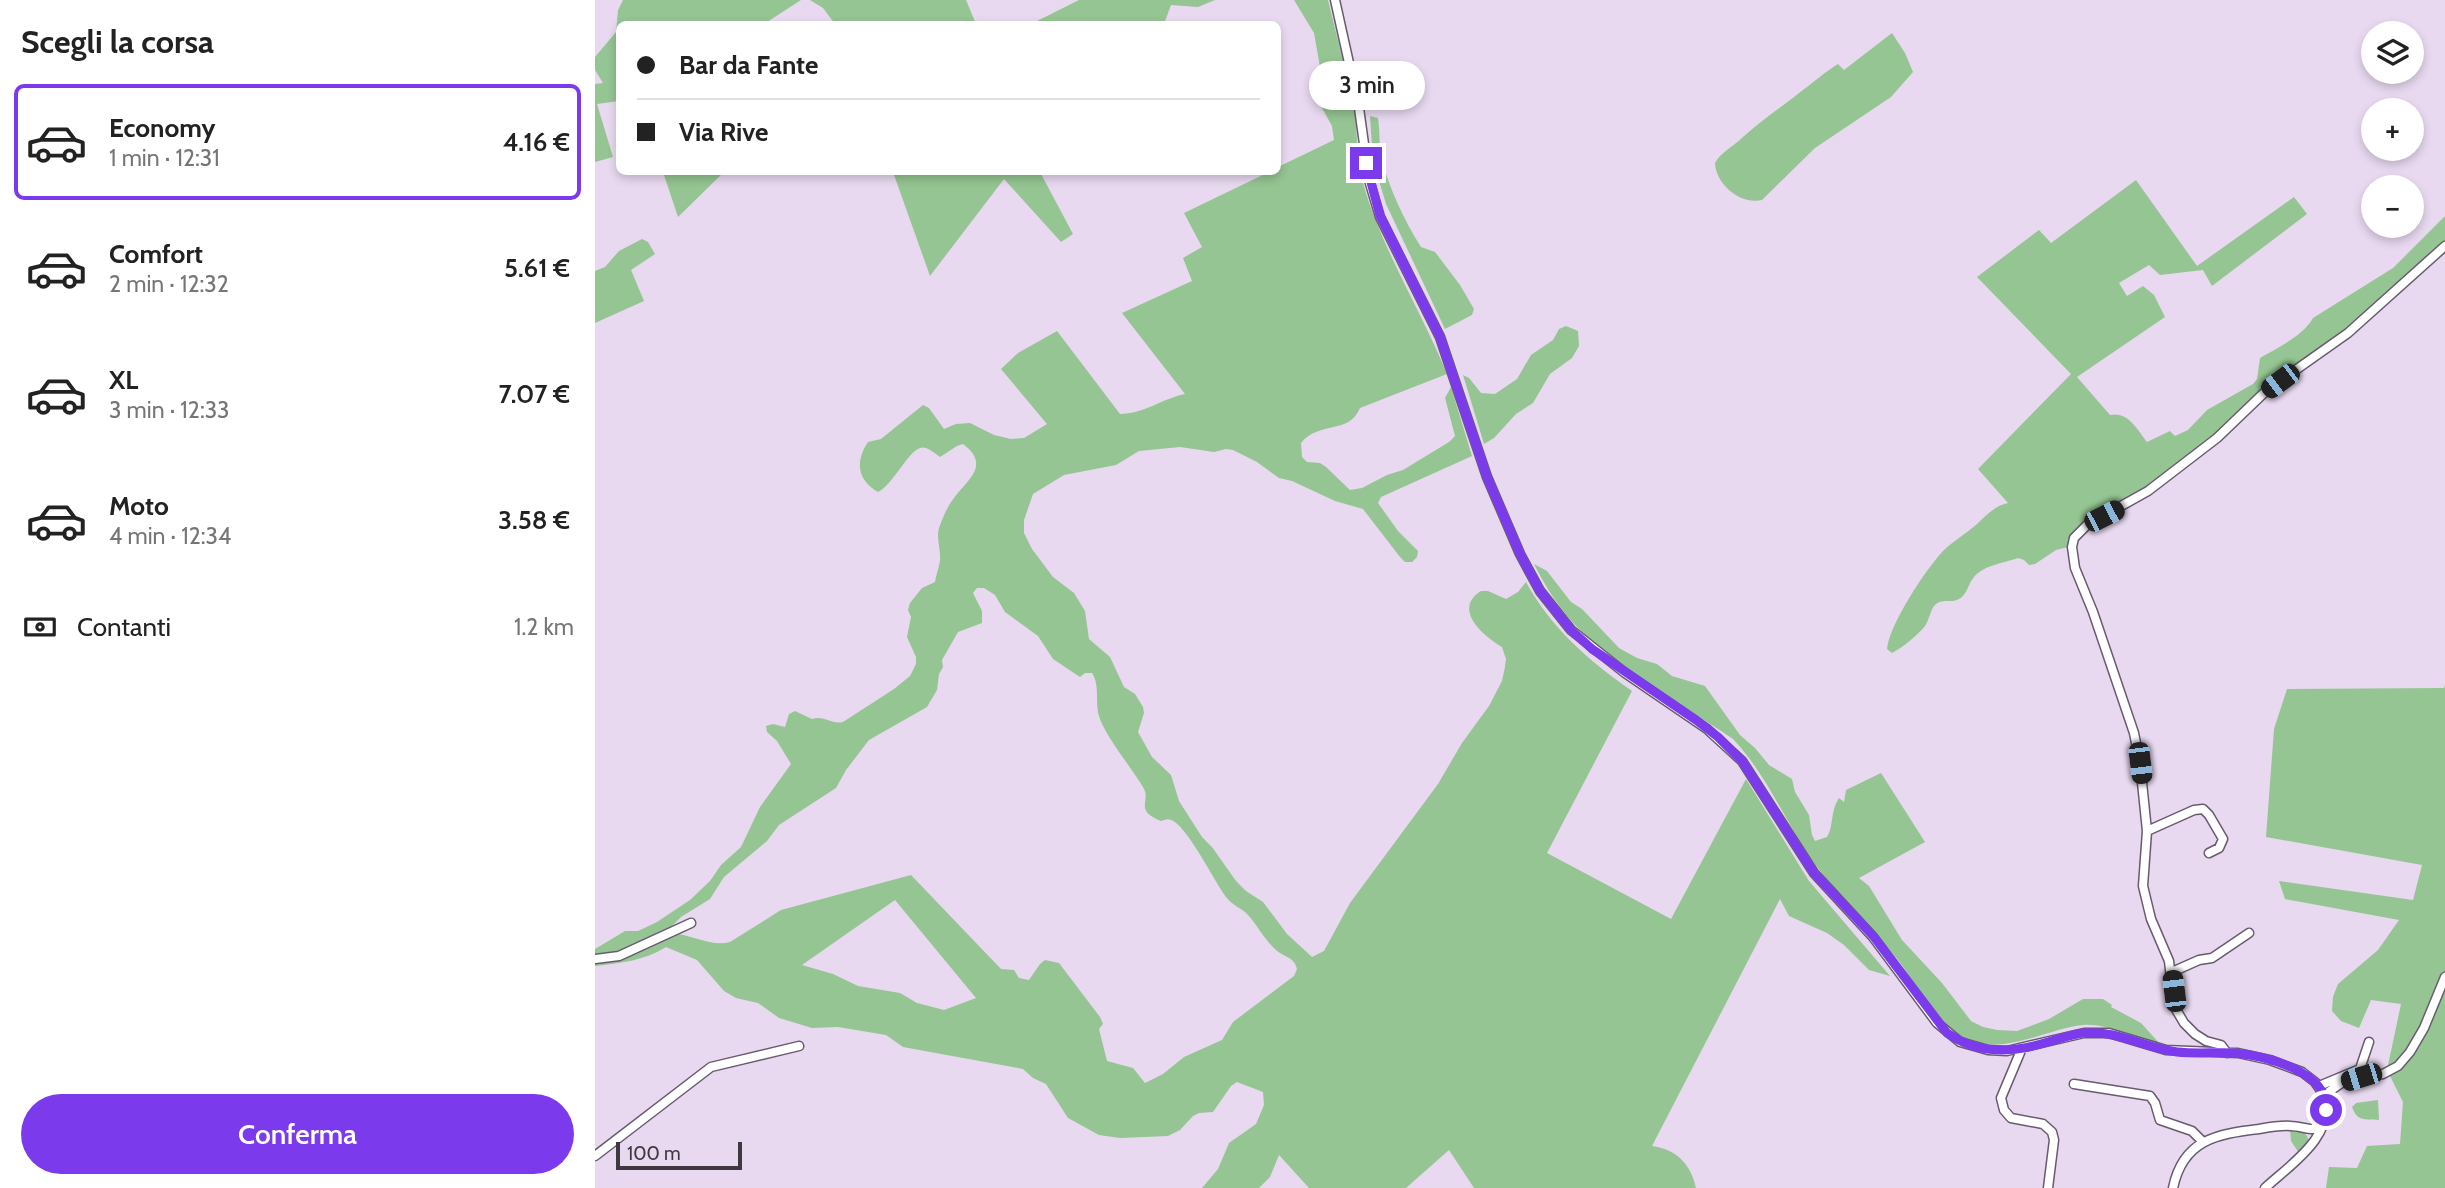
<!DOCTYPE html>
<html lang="it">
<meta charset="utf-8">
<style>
body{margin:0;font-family:Cabin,sans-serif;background:#f2f2f2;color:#222;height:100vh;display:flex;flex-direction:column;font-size:26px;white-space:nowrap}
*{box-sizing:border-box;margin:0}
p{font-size:23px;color:#767676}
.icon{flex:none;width:38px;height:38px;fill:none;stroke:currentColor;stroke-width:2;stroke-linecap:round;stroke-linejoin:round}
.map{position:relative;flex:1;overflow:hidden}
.side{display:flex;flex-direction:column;background:#fff;width:595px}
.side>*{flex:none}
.hud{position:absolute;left:21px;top:21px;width:665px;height:154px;border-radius:10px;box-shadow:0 4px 10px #0003;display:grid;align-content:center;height:154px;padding:0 21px;background:#fff}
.fabs{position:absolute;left:1766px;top:21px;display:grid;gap:14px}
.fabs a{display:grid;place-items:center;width:63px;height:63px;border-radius:50%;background:#fff;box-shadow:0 4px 10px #0003;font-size:35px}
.scale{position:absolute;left:21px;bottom:18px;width:126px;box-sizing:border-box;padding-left:7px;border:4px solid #3e3841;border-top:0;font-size:19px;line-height:24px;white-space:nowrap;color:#3e3841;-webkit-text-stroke:5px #e8d9f0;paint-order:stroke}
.end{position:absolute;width:32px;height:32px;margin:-16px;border:9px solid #7c3aed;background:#fff;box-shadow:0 0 0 4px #fff}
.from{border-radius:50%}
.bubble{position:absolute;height:49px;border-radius:24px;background:#fff;box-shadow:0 4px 10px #0003;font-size:23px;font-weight:600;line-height:49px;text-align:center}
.car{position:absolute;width:21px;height:42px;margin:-21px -10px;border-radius:9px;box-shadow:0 0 5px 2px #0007;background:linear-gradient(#222 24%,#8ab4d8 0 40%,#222 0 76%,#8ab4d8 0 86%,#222 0)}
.hud b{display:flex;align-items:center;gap:24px;height:66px;font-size:26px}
.hud b+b{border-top:2px solid #e0e0e0}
.hud i{width:18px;height:18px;background:#222}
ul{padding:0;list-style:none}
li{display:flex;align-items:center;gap:21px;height:116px;margin:0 14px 10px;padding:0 7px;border:4px solid transparent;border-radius:10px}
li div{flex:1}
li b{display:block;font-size:26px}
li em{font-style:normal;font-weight:600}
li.current{border-color:#7c3aed}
li>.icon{width:63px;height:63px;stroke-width:1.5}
h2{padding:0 21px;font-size:32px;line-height:84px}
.pay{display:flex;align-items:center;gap:18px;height:77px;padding:0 21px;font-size:26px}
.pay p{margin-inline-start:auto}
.cta{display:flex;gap:14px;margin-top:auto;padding:14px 21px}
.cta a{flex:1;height:80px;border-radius:42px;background:#7c3aed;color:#fff;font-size:28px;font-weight:600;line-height:80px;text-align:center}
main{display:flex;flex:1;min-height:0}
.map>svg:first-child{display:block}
.green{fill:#95c592;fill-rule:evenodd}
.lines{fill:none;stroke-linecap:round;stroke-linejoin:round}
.street-casing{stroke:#685b6f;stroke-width:11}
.street{stroke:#fff;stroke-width:8}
.route{stroke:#7c3aed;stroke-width:9}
</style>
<main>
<section class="side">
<h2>Scegli la corsa</h2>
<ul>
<li class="current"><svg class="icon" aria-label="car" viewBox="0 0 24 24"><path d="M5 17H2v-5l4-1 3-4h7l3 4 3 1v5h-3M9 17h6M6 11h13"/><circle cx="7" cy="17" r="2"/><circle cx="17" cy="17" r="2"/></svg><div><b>Economy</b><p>1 min · 12:31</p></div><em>4.16 €</em></li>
<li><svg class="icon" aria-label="car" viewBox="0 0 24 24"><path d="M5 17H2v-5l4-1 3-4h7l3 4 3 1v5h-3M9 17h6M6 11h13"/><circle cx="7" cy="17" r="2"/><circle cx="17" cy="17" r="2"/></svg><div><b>Comfort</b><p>2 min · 12:32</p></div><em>5.61 €</em></li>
<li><svg class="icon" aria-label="car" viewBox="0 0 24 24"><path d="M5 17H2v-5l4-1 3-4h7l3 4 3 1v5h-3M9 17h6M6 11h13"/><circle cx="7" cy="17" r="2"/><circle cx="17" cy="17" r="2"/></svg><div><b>XL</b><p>3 min · 12:33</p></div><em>7.07 €</em></li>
<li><svg class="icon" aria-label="car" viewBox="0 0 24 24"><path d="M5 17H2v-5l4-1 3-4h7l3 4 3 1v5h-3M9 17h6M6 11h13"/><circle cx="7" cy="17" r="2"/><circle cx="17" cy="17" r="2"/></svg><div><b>Moto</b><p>4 min · 12:34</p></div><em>3.58 €</em></li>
</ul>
<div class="pay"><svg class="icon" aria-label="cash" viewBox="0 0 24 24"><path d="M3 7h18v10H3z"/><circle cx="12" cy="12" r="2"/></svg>Contanti<p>1.2 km</p></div>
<div class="cta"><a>Conferma</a></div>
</section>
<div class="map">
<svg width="1850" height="1188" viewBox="0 0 1850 1188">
<rect width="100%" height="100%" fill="#e8d9f0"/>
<path class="green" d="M28,0H206L169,24H24V101L2,104L18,157L0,162V84L8,83L0,70V57L21,32L23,10Z
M215,0H371L381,24H240L228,8Z
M484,0H620L603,7L576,5L569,24H436Z
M699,0H733C742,38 753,76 760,115C763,138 761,161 768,183C787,250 826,310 852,374L765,408C754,435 725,420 706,443L707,457L712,462L725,463L731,467L755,490L767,488L792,475L808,470L854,442L860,436L850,398L856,387L877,456L786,497L783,503L803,531L823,551L822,557L817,562H810L805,557L768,509L740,501L697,481L684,478L662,462L638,450L631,449L619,452L585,447L544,451L521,465L469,475L438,494L429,520V533L437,549L458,577L479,593L490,611L494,639L515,657L529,687L540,694L548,707L549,713L543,732L557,757L576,775L584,801L607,837L617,847L641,881L651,891L668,902L692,934L717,957L729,951L755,903L843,784L867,743L894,706L907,681L910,667L911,659L907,647C888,636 857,609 886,591H893L911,599L923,592L931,582C956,628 994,661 1037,691L952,853L1076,919L1151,779L1214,881L1295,976L1274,970L1249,945L1232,933L1194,916L1185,899L1057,1146C1081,1149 1096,1164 1101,1188H879L854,1150L811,1188H714L684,1155L675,1177L664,1188H607L623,1169L634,1143L661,1124L669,1105L668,1092L642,1082L636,1086L618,1112L604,1113L598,1116L585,1130L573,1136L525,1138L504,1135L473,1118L451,1084L438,1078L428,1069L308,1047L291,1035L243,1027L217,1028L184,1018L163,1003L141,998L129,991L102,960L71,947C49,961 25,963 0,966V949L30,931H43L62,922L95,900L115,881L126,865L146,847L165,807L196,764L182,741L172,732L171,726L178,724L190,727L194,714L200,711L217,719C230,715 236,725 248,722L299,689L315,676L321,664V657L312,637L316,617L313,610L315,603L327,588L340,582C341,575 344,567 345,561C346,549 341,539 344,528C348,517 352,507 359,498C373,479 396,465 368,444L362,446L345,457C341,454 336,450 331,448C316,442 301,483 283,492C262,480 260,462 273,442L286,439L328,405L334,408L349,429L361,424L375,423L399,435L416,439L429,438L452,424L406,369L423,353L462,331L525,414C549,414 566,399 590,394L527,313L597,281L588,258L607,247L589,213L674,172H682L683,167L739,140L737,126L727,108L725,67L719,33ZM382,588H389L400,595L410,612L443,636L458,659L485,677L490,673H497C505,685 500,701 504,716C510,736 536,767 548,787C557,801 538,810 566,821C570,820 572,818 576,820C592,825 620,883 632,898C638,906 647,908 653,915C663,926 669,939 680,949C689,958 699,956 702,969L699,976L638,1022L627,1040L589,1057L568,1074L550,1083L538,1068L512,1061L504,1029L508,1024L505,1017L464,963L450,960L445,964L434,980L424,978L419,970L406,969L316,875L186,910L135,942C117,947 100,936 82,934L77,926L86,917L115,899L129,877L172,841L184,825L241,788L251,770L274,740L332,707L342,690L344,674L348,667L347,660L363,632L387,623V611L378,593ZM300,900L381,998L349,1010L322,1003L305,993L263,986L238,974L207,965Z
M1297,33L1310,53L1318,72L1296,97L1220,148L1167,200C1146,205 1121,185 1120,163C1127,151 1138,147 1148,137C1167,120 1188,106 1208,90C1220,81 1230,72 1243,64L1249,70Z
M775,116L783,118C785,130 784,145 786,157C794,188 809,220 826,247L840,252L865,285L879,309L877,315L850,329L791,204L778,161Z
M68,172H129L83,217Z
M298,172H445L478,234L466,242L409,179L335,276Z
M1541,180L1602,266L1699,197L1712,214L1617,286L1608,270L1565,275L1554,265L1524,283L1532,296L1548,286L1559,295L1570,317L1482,377L1515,415C1533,411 1542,429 1552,442L1575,431L1580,436L1593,430L1612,410L1658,384L1662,379L1665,358C1682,348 1708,336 1718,318L1798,268L1850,216V245L1767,320L1701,367L1634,427L1566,480L1497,522L1473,547L1461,550L1440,564L1434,565L1429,560L1423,558C1409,563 1389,565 1379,577C1373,584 1372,595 1364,599C1355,604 1347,597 1339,606C1335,612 1334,620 1330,626C1322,636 1308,647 1297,653L1292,649C1294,625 1331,569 1348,551C1358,541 1371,534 1382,524C1392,515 1399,506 1413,503L1383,469L1476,374L1382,277L1444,230L1456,243Z
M47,239L53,242L60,254L36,270L49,301L0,323V271L10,267L24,251Z
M971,326L983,331L984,346L977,358L955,374L938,403L921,414L899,438L889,444L868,375L874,378L886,393L900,394L922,379L936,355L958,340L964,329Z
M939,564L952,571L976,602L987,609L1024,648L1042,658L1062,664L1077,676L1110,686L1145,735L1160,748L1174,765L1197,779L1200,792L1214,815L1217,835L1220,841L1232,837C1239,825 1235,811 1244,798L1249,802L1251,790L1286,773L1330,842L1264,878L1274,886L1307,940L1347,983L1376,1021L1388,1027L1402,1030L1422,1031L1454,1019L1488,999H1508L1517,1005L1516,1007L1546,1023L1565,1044C1543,1038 1510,1023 1488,1025C1451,1029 1411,1055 1373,1040C1341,1027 1323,986 1303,960C1279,930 1250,903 1226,872C1193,830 1175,778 1138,739C1087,704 1028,674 985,630C966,611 951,588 939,564Z
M1850,685V1188H1731L1734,1167L1762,1168L1772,1146L1805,1144L1808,1102L1792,1070L1806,1004L1776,1000L1764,1028L1746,1021L1737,1011L1738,997L1743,984L1783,950L1804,920L1690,899L1684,881L1818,900L1827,865L1671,837L1679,729L1692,689L1849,688Z
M1783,1100L1784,1120C1771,1119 1762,1122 1757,1107L1761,1103Z
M1695,1127C1705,1131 1713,1131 1714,1143L1704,1153L1696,1141Z"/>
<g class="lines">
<defs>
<path id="street" d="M740,0L764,108L774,180L785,217L845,337L892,477L925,554L945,591L976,630L1030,673L1112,729L1147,761L1219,873L1278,937L1342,1023L1365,1042L1393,1050L1412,1051L1489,1033H1514L1571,1050L1643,1053L1675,1060L1707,1072L1720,1082L1729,1095
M1552,831L1599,810L1608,809L1614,815L1628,839L1624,848L1614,853
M0,959L24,956L96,923
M1577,972L1604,960L1617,958L1654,933
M1427,1048L1406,1098L1409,1110L1416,1118L1448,1124L1457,1132L1459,1140L1453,1188
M1632,1053L1626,1045L1611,1041L1600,1034L1589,1023L1579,1006L1574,961L1556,919L1548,886L1552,831L1545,763L1539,733L1498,612L1480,568L1477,547L1479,538L1492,525L1553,491L1622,438L1671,391L1753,333L1850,246
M1479,1084L1555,1096L1560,1103L1565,1120L1597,1131L1607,1141
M1724,1086L1765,1069L1774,1042
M0,1156L116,1067L204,1046
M1578,1188C1588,1140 1621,1134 1664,1129C1675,1127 1686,1125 1696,1126C1707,1126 1719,1133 1727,1126
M1670,1188C1696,1164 1741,1136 1729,1095L1748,1082L1766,1077L1788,1074L1803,1066L1815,1052L1829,1028L1850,977"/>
</defs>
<use href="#street" class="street-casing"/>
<use href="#street" class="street"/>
</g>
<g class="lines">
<path class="route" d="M771,163L785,216L845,337L892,477L925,554L945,591L976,630L997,649L1101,720L1123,737L1147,761L1219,873L1279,937L1352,1033C1384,1055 1417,1053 1453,1042C1465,1039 1476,1034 1489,1033C1522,1030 1550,1048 1582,1052C1601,1054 1621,1052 1640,1053C1670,1056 1734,1071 1731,1110"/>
</g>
</svg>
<div class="fabs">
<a><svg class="icon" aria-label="layers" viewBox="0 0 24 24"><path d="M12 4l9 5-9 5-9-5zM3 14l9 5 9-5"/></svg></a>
<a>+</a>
<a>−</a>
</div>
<div class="scale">100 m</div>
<i class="end from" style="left:1731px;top:1110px"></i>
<i class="end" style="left:771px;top:163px"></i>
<div class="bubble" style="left:714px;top:61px;width:116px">3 min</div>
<i class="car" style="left:1685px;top:381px;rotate:233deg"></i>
<i class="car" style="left:1509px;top:516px;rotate:63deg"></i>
<i class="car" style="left:1545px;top:763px;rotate:173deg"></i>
<i class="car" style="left:1579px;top:991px;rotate:353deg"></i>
<i class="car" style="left:1766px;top:1077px;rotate:253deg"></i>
<div class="hud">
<b><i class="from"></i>Bar da Fante</b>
<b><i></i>Via Rive</b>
</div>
</div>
</main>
